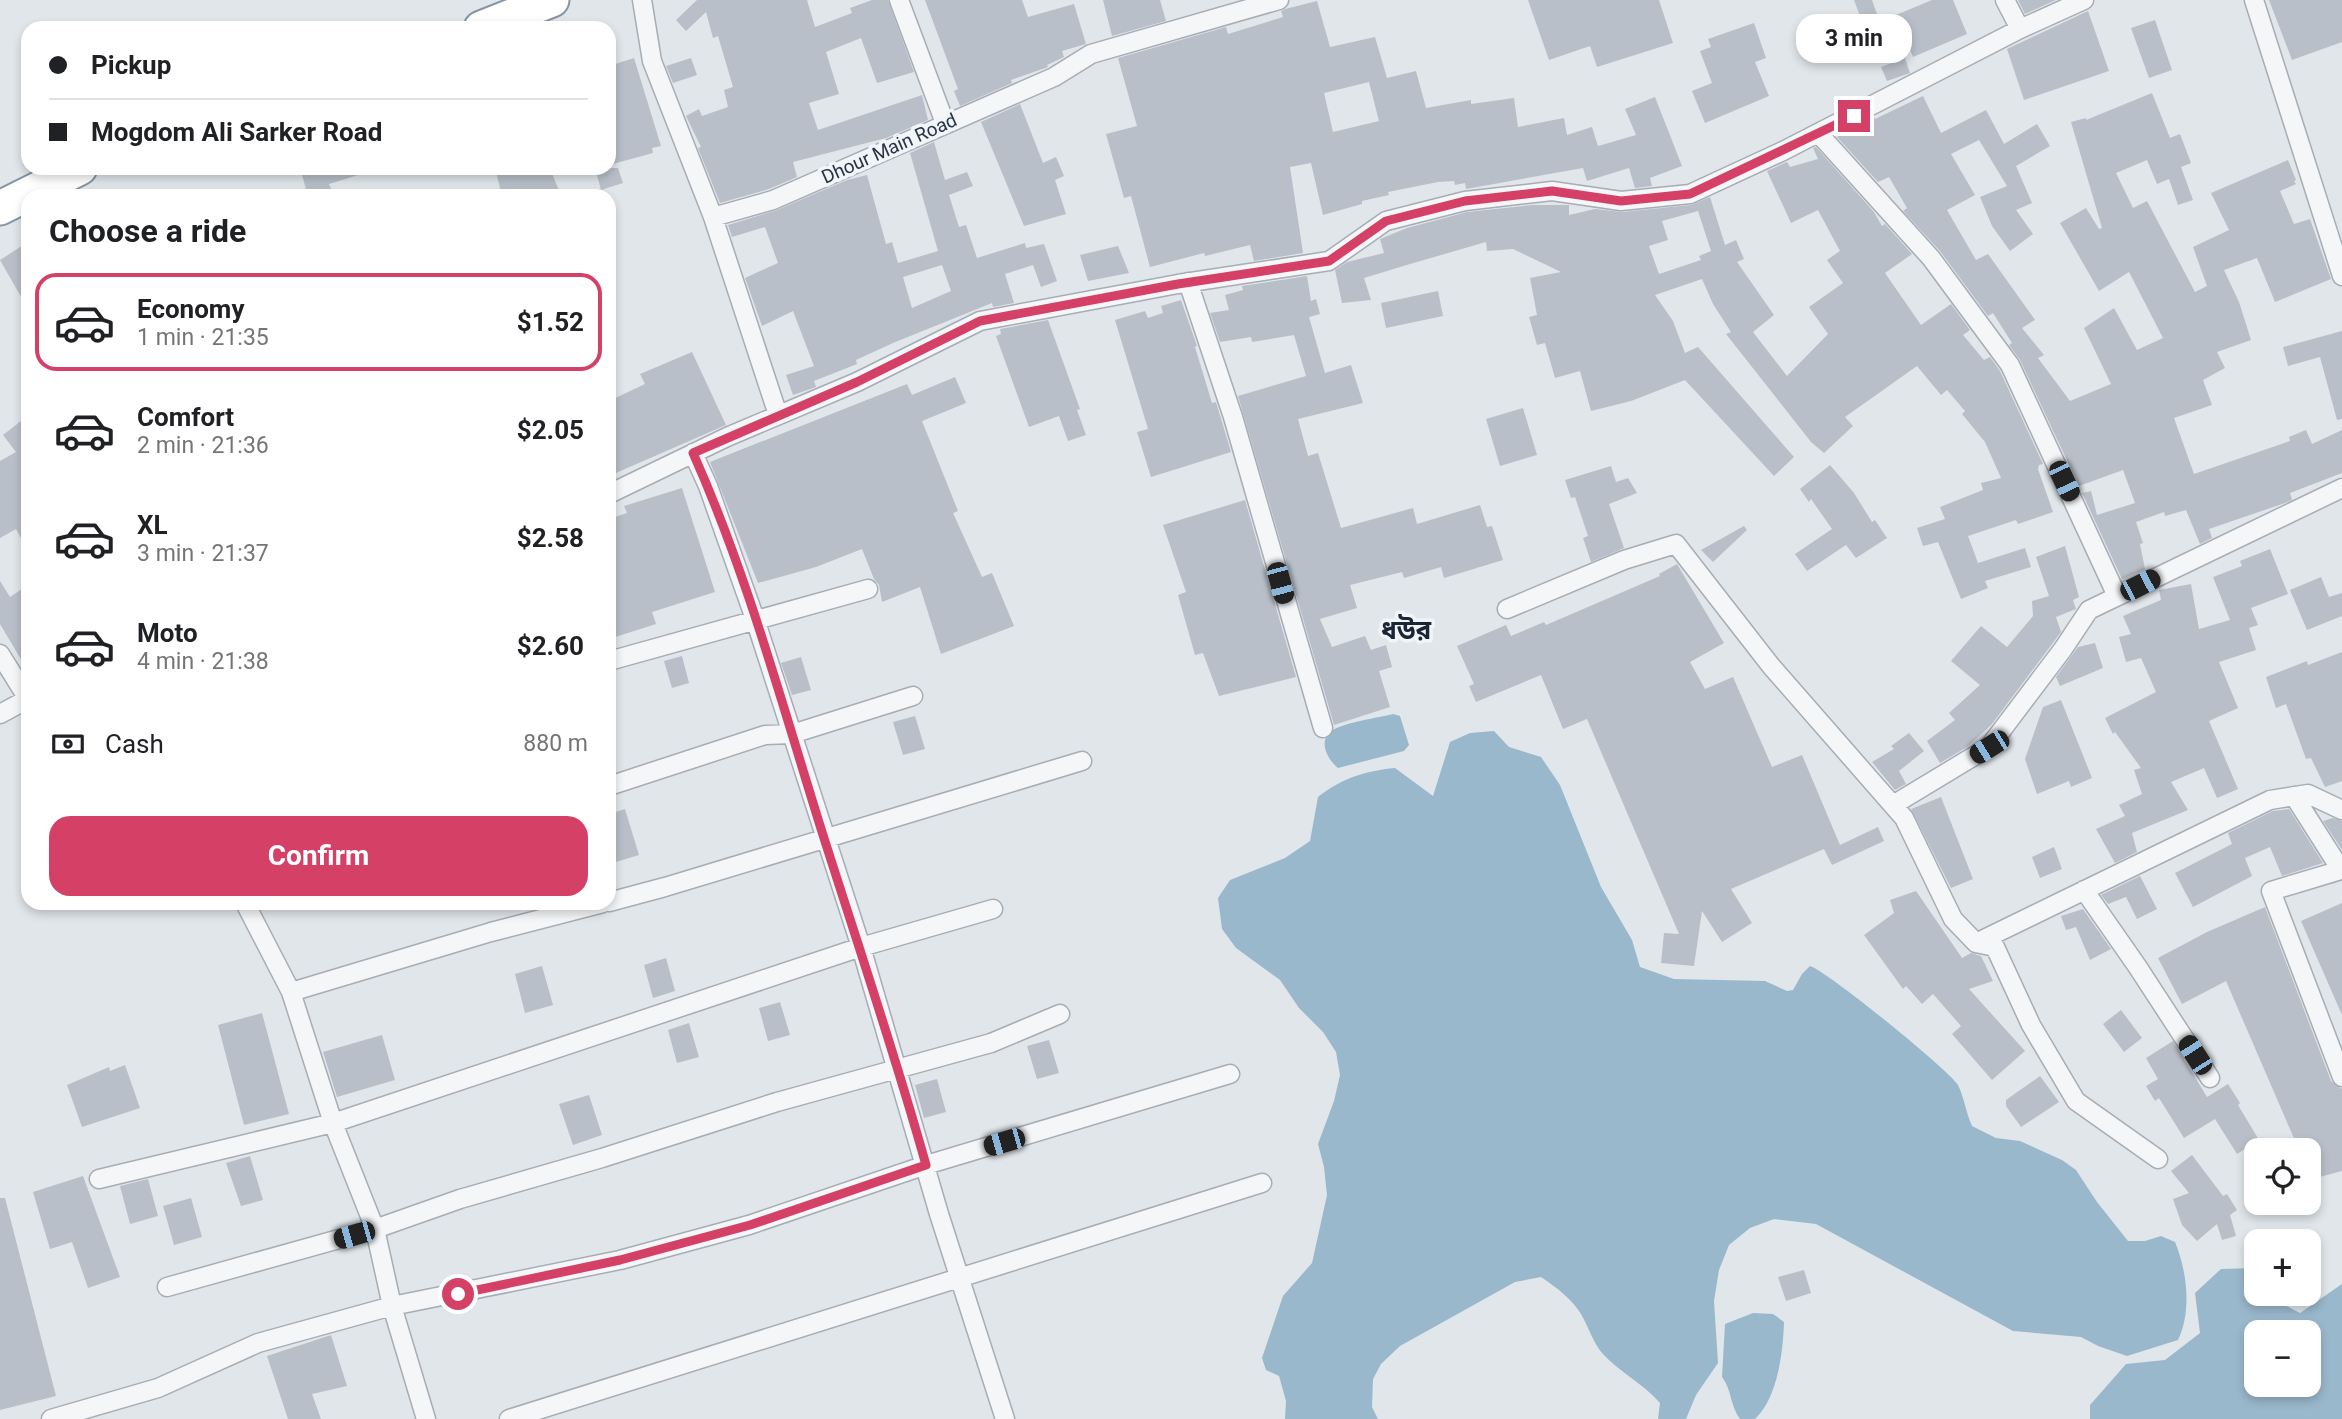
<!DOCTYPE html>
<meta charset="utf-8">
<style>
body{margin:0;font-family:Roboto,"Noto Sans Bengali",sans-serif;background:#f2f2f2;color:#202124;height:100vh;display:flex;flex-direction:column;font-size:26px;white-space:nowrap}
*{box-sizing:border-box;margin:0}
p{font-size:23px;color:#757577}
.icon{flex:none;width:38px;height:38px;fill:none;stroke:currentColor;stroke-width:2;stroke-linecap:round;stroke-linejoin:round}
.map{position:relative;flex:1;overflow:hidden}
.drawer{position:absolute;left:21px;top:189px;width:595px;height:721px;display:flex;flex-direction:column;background:#fff;border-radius:21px;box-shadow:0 4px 10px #0003}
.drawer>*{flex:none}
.guide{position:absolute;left:21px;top:21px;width:595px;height:154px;border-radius:21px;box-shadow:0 4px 10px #0003;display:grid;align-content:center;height:154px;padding:0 28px;background:#fff}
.fabs{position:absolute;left:2244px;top:1138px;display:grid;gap:14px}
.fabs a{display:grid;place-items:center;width:77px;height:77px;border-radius:14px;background:#fff;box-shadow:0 4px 10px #0003;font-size:35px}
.end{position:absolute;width:32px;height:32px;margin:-16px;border:9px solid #d54067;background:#fff;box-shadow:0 0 0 4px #fff}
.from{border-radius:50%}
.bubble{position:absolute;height:49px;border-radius:21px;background:#fff;box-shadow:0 4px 10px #0003;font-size:23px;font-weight:700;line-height:49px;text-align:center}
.car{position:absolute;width:21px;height:42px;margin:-21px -10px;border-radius:9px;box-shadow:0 0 5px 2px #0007;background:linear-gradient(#222 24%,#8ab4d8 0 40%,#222 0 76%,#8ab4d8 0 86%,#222 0)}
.guide b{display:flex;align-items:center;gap:24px;height:66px;font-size:26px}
.guide b+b{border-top:2px solid #e0e0e0}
.guide i{width:18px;height:18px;background:#202124}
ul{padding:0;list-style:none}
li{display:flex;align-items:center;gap:21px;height:98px;margin:0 14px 10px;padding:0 14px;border:4px solid transparent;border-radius:21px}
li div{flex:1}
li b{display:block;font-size:26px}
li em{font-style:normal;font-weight:700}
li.on{border-color:#d54067}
li>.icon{width:63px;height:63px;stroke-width:1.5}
h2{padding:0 28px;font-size:32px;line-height:84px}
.pay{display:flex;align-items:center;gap:18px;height:77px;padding:0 28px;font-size:26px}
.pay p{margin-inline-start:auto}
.cta{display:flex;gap:14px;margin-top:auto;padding:14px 28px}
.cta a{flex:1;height:80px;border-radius:21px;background:#d54067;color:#fff;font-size:28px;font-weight:700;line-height:80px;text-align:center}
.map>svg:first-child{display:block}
.water{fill:#9ab8cc;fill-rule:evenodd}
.building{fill:#b8bfc8;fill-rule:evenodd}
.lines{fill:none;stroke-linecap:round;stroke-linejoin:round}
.street-casing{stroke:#a6adb5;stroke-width:21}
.highway-casing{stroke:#8795a2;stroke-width:37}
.street{stroke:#f4f6f8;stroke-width:18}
.highway{stroke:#fff;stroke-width:33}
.route{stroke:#d54067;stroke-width:9}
.labels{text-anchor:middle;stroke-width:7;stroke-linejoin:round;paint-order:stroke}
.street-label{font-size:19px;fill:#283543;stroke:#f1f4f8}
.district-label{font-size:26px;font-weight:bold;fill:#1a2634;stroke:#f1f4f8}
</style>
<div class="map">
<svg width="2342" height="1419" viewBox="0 0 2342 1419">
<rect width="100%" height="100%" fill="#e1e6ea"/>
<path class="water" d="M1393,714L1400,716L1409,745L1404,751L1338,768C1327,759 1317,740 1333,730C1346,722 1378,718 1393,714Z
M1494,731L1509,747L1541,757L1560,785L1601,887L1632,940L1640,967L1674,979L1765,981L1787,991L1793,990L1802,974L1810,966C1827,971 1949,1070 1958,1085C1964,1097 1966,1113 1972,1126L1996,1138L2020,1141L2062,1160L2076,1170L2097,1202L2128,1241H2145L2161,1236L2175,1242C2187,1271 2192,1311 2178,1340L2127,1356L2098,1346L2081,1337L2013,1331L1816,1224L1774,1219L1750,1228L1729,1245L1719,1270L1714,1301L1718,1363L1696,1395L1686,1419H1658L1660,1403C1643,1383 1619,1372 1602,1353C1593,1342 1588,1326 1581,1314C1571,1298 1557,1288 1541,1277L1515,1282L1400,1346L1381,1364L1373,1379L1372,1407L1378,1419H1285L1286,1401L1279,1376L1266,1370L1262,1358L1283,1296L1312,1263L1327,1195L1324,1167L1318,1144L1334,1101L1340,1075L1336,1052L1323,1032L1299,1008L1280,980L1236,948L1222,929L1218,898L1230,880L1285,858L1310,841L1318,797C1342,778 1365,771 1395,768L1433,796L1450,742L1470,733Z
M2256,1268V1293H2273V1299L2300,1313L2342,1284V1419H2090V1405L2126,1364L2165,1360L2200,1333L2195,1293L2221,1269ZM2256,1332H2308V1384H2256Z
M1753,1313L1773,1314L1784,1322C1783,1352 1778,1397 1755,1419H1740C1730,1406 1732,1390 1722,1377L1725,1324Z"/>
<path class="building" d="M697,0H807L815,27L852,13L850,8L872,0H888L914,72L877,83L861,38L826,52L839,94L809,103L818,130L922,95L928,120L886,138L793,162L797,177L769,189L720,203L698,148L701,147L686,116L699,109L702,116L728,107L724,90L733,87L718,36L713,38L706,12L686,31L676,20Z
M925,0H1022L1028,17L1074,4L1086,44L1062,51L1064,57L1047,65L1048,67L1011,80L1012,83L960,106L954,91L958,89Z
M1103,0H1160L1166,21L1112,36Z
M1528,0H1659L1673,43L1597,67L1590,46L1549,60Z
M1854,0H1872L1877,14L1861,19Z
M1932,0H1953L1967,34L1913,57L1896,15Z
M2018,0H2056L2025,14Z
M2269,0H2342V42L2292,60Z
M1317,1L1330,47L1375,37L1387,78L1416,71L1426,108L1471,100V104L1514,98L1518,127L1564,118L1567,135L1592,127L1598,146L1636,135L1625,109L1655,97L1682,166L1650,178L1652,186L1635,188L1629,168L1587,181L1583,168L1466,189L1465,183L1455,185L1454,181L1438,182L1388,192L1389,195L1362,201V204L1323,215L1311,163L1290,167L1303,253L1254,261L1250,245L1205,256L1204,253L1150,267L1131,196L1124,198L1106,134L1137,126L1118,58L1226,27L1228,34L1283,17L1281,11L1285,9ZM1369,82L1379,121L1333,132L1324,93Z
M2088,11L2109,71L2024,100L2007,49Z
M2155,20L2172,70L2149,78L2131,28Z
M1754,23L1766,58L1755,62L1769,96L1705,123L1692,91L1712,83L1700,51L1711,47L1708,39Z
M634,58L661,146L652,148L653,153L609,165V66Z
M691,58L697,75L673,83L666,66Z
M1905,58L1910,73L1887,81L1881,67Z
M2152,93L2170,138L2180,134L2191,163L2181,167L2193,200L2178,205L2169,179L2157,184L2147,160L2116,173L2133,208L2147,201L2195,292L2207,286L2193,247L2229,230L2211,193L2288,160L2296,180L2294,181L2296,184L2280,191L2294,224L2310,219L2331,279L2275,302L2257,258L2224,270L2239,302L2251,340L2217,352L2225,368L2203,380L2212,405L2174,418L2194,474L2290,441L2289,437L2306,430L2312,444L2342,430V473L2290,493L2292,500L2285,503L2209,529L2212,538L2200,544L2186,510L2165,516L2164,512L2136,522L2143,543L2140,544L2145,569L2122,579L2082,493L2091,491L2097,515L2135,503L2123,470L2079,486L2020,360L2009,345L2012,343L1993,313L1988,316L1940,251L1903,211L1907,208L1889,177L1878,182L1837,137L1874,117L1875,119L1923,96L1941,133L1986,110L2004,144L2037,124L2050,146L2016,166L2032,203L2016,210L2033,234L2010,251L1992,226L1980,197L2007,186L1979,140L1951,154L1975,195L1947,210L1976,260L1988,254L2035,320L2022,328L2044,355L2038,358L2070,401L2111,384L2084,328L2114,308L2137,350L2163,338L2129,272L2099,291L2060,223L2086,208L2099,229L2102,228L2071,122L2086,118V120Z
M1020,104L1043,163L1056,157L1064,176L1055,180L1066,214L1024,226L981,122Z
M934,142L945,180L967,172L973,186L949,195L959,227L966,225L977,258L1025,243L1026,248L1044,244L1057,281L1041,287L1033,265L1005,274L1014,303L993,307L992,303L893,343L856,360L857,364L814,381L816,387L793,395L786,375L814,366L793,311L762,326L745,278L778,263L765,227L732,237L728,225L777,210L847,180L867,175L886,244L892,242L898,263L938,251L910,153ZM942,265L951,291L912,308L903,277Z
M1816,147L1874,212L1882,226L1885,224L1912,254L1885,273L1921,325L1951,304L1970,330L1963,335L1984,360L1990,357L2000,371L2043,464L2039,465L2038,469L2053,512L2018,524L2016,520L1968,536L1978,563L2025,548L2031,567L1985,581L1988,588L1961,599L1938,542L1923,546L1917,528L1945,519L1940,507L1983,490L1981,483L2001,478L1985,442L1962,414L1965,411L1947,390L1941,395L1917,366L1845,417L1853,426L1824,453L1811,442L1726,334L1731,332L1713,304L1702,279L1655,295L1673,321L1685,353L1698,347L1794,457L1774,476L1685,380L1631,401L1591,411L1580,371L1555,378L1545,343L1537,345L1529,317L1537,315L1530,278L1561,272L1513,249L1487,251L1486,242L1410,264L1364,278L1371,300L1342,303L1335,270L1347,262L1384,253L1380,239L1407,228L1467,212L1532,205H1569V215L1595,209L1622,212L1691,205L1710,197L1725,245L1736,240L1744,259L1737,262L1774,315L1753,332L1787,376L1828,334L1809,307L1843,283L1827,260L1840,251L1818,210L1791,223L1767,171L1787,162L1790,167L1818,159L1813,148ZM1698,211L1711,251L1699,256L1701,260L1659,274L1649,246L1668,240L1662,221Z
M300,168H368V172L329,184L334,196H308Z
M495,168H550L561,196H502Z
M595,168H618L623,183L601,190Z
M28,242V309L0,260Z
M1118,246L1129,273L1088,281L1080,255Z
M1307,276L1311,301L1316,299L1320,314L1309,317L1325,373L1351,365L1363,403L1298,419L1308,456L1318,453L1341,528L1413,508L1417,524L1480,505L1487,527L1492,526L1503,560L1444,578L1441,567L1404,578L1402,572L1350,585L1357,608L1320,619L1332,647L1365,636L1371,650L1386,645L1392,667L1379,671L1390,707L1334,725L1238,396L1306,376L1294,335L1252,342L1251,337L1220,342L1210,313L1229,310L1225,295L1243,290L1242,286Z
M1438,291L1443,316L1386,328L1381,303Z
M1181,300L1197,346L1195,347L1212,403L1216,402L1231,452L1151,477L1137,432L1148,429L1115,320L1145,311L1148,318L1163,313L1161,306Z
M1048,320L1080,409L1077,410L1086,435L1068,441L1059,416L1029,427L996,336L1001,334L1000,329Z
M2342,331V419L2337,420L2320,357L2288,366L2283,347Z
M692,352L726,425L609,476V401L645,384L640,374Z
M955,377L966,403L922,421L958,511L953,513L982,577L992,573L1014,626L941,654L920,587L882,602L879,585L874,579L862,549L816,567L758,583L710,462L907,384L912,395Z
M1523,408L1537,455L1500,466L1486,419Z
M21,421L28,431V551L16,529L0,538V461L16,452L3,435Z
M1830,465L1854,493L1872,522L1875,520L1887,538L1856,558L1846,545L1807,571L1795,554L1832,529L1811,499L1809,502L1800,489Z
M1611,466L1616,482L1628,478L1637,493L1609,504L1624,548L1591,562L1583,538L1588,536L1575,497L1571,498L1565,480Z
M682,488L715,592L652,612L656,624L609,639V519L627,513L624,506Z
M1245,500L1296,677L1219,696L1203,653L1195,655L1178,595L1186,592L1163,525Z
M1744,526L1747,530L1713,562L1701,550Z
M2065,546L2079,597L2073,600L2076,609L2056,617L2061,632L1992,724L1967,747L1940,763L1927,741L1955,720L1949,713L1980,685L1951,661L1981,626L2007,647L2033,616L2032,601L2049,596L2036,557Z
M2270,549L2288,594L2251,608L2258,625L2249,628L2256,650L2219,662L2238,708L2209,721L2238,789L2217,798L2204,768L2171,782L2188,810L2132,833L2137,852L2115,863L2096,829L2125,816L2119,805L2142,794L2134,770L2141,768L2115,732L2113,734L2105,718L2156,692L2141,658L2126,662L2119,637L2131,634L2123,616L2161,600L2159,590L2191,584L2199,629L2230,620L2213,577L2242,566L2240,561Z
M1677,564L1724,643L1690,662L1705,689L1733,677L1772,767L1802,755L1840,845L1878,827L1884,841L1832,865L1824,849L1731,889L1752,923L1722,942L1702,911L1694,966L1661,963L1664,933L1679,934L1587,719L1563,729L1541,675L1476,702L1469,686L1474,684L1457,646L1506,625L1511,636L1544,622L1546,625L1660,576L1659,574Z
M2321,577L2329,597L2342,593V616L2307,630L2290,590Z
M0,581L10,597L28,585V671L0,624Z
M2095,643L2103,668L2060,686L2056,677L2078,647Z
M2342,652V781L2325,787L2311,758L2306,759L2286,704L2276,708L2266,677L2307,661L2308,665Z
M682,656L689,683L672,688L664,661Z
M801,657L811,690L792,695L781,663Z
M2061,700L2092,778L2071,787L2069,781L2037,794L2025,759L2043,707Z
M915,716L925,749L903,755L893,722Z
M1909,733L1924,751L1899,771L1906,784L1895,790L1872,762L1894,749L1891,746Z
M1941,797L1973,879L1951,888L1911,809Z
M625,809L639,855L609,864V814Z
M2289,809L2323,863L2282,876L2270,847L2245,858L2252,876L2193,907L2175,873L2232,844L2228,833L2273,811Z
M2333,818L2342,821V850L2323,821Z
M2054,847L2062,869L2040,878L2032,857Z
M2140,876L2157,909L2137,919L2126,897L2108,904L2101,895Z
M1916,891L1962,958L1971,953L1981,956L1993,981L1969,989L2025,1051L1992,1080L1952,1034L1961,1026L1933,994L1922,1004L1906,986L1903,989L1864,935L1894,913L1890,900Z
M2342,903V1015L2301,921Z
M2265,907L2331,1081L2342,1089V1171L2312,1179L2308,1171V1150H2299L2226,981L2182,1004L2158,958L2207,932Z
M2083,909L2111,949L2090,960L2076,927L2066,930L2061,916Z
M666,958L675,991L653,998L644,965Z
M542,966L553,1005L525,1013L515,974Z
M780,1002L790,1035L768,1041L759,1008Z
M2121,1010L2142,1038L2124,1052L2103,1024Z
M262,1013L289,1114L244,1125L218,1025Z
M689,1023L699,1057L677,1063L668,1030Z
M382,1035L395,1080L337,1097L323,1052Z
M1049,1040L1059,1073L1037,1079L1027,1046Z
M2173,1041L2207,1097L2228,1084L2240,1103L2238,1105L2259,1140L2237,1154L2215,1119L2184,1138L2159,1098L2155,1101L2146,1086L2158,1079L2146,1058Z
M125,1065L140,1108L82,1127L67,1085L109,1067L110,1071Z
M2040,1076L2059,1102L2021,1127L2006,1106V1100Z
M937,1079L946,1112L924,1118L915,1085Z
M589,1095L602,1135L573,1145L559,1104Z
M2192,1155L2223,1196L2227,1194L2237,1210L2230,1215L2236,1236L2222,1240L2217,1224L2197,1241L2182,1225L2173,1199L2189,1193L2171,1171Z
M250,1156L263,1200L241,1206L226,1163Z
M83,1176L120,1277L88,1288L72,1242L50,1249L33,1192Z
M148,1179L158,1216L130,1224L120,1186Z
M0,1198H5L56,1396L0,1410Z
M191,1198L202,1237L174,1245L163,1206Z
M1804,1270L1811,1293L1786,1301L1778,1277Z
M331,1335L347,1386L312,1394L321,1419H288L267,1356Z"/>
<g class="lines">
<defs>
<path id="street" d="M642,0L652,61L713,217L773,200L1054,77L1091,54L1279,0
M899,0L945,123
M2005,0L2020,29
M2254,0L2342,276
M1819,134L1931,258L2010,365L2117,596
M713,217L778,415
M1188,282L1233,417L1323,728
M693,453L708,486L755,619L861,947L939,1214L1005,1419
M609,494L727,437L857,382L980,321L1178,284L1329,261L1386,221L1465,201L1552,191L1621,201L1690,194L1783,151L2020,29L2084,0
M1507,609L1624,560L1676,544L1771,666L1904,818L1953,919L1976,943L2270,800L2308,794L2342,810
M0,654L28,699
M609,661L868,589
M0,714L28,699
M609,786L765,735L792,734L913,696
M2294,796L2341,870L2271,891L2342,1077
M1893,805L1989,747L2063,649L2089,610L2342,488
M2084,890L2137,966L2210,1078
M609,902L665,887L1082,761
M245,903L291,992L333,1123L375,1229L392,1306L426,1419
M1976,943L1995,947L2031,1025L2076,1101L2158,1159
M291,992L491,932L603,903
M99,1179L333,1123L861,947L993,909
M167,1287L375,1229L460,1199L602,1158L777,1102L991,1043L1060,1014
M51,1419L158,1388L258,1343L392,1306L620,1260L749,1225L926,1165L1230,1074
M509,1419L1262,1183"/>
<path id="highway" d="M481,28L552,0
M0,208L80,168"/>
</defs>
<use href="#street" class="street-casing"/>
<use href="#highway" class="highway-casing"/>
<use href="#street" class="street"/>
<use href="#highway" class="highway"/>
</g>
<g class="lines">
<path class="route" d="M458,1294L620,1260L750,1225L926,1165C895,1054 858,945 823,835C783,708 748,576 693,453L857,382L980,321L1178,284L1329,261L1386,221L1465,201L1552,191L1621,201L1690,194L1854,116"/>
</g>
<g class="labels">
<g class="street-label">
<text transform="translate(889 148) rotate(-24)" y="7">Dhour Main Road</text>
</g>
<g class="district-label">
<text x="1406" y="639">ধউর</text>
</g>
</g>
</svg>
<div class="fabs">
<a><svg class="icon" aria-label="locate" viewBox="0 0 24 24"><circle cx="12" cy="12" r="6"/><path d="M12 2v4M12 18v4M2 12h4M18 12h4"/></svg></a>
<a>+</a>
<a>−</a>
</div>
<i class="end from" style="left:458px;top:1294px"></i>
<i class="end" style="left:1854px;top:116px"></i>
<div class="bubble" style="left:1796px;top:14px;width:116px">3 min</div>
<i class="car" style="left:2064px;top:481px;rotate:155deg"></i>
<i class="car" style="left:1280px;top:583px;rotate:165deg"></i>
<i class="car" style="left:2140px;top:585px;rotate:63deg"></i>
<i class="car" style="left:1989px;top:747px;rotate:238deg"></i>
<i class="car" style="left:2195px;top:1055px;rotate:327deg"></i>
<i class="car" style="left:1004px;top:1142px;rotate:254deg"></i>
<i class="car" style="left:354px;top:1235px;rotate:254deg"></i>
<div class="guide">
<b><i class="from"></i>Pickup</b>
<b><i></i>Mogdom Ali Sarker Road</b>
</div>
<section class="drawer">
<h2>Choose a ride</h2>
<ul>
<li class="on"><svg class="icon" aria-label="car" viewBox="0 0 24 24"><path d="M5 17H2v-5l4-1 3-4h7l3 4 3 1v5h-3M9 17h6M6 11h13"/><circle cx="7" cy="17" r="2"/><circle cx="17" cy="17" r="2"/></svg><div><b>Economy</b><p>1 min · 21:35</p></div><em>$1.52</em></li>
<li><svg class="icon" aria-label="car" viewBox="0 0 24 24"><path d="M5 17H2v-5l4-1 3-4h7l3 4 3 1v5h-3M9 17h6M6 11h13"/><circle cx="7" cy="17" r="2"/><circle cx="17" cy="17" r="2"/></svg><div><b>Comfort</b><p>2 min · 21:36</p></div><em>$2.05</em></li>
<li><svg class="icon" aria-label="car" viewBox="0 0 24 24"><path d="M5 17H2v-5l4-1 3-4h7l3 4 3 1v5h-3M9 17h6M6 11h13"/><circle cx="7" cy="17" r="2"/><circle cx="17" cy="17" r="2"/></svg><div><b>XL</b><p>3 min · 21:37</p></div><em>$2.58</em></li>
<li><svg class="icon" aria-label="car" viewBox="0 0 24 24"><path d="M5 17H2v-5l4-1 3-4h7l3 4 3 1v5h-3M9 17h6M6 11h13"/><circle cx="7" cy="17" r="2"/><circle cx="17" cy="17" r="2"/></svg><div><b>Moto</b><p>4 min · 21:38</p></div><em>$2.60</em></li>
</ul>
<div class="pay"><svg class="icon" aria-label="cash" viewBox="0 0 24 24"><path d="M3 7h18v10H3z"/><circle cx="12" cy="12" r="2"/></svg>Cash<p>880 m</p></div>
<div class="cta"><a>Confirm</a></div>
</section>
</div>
